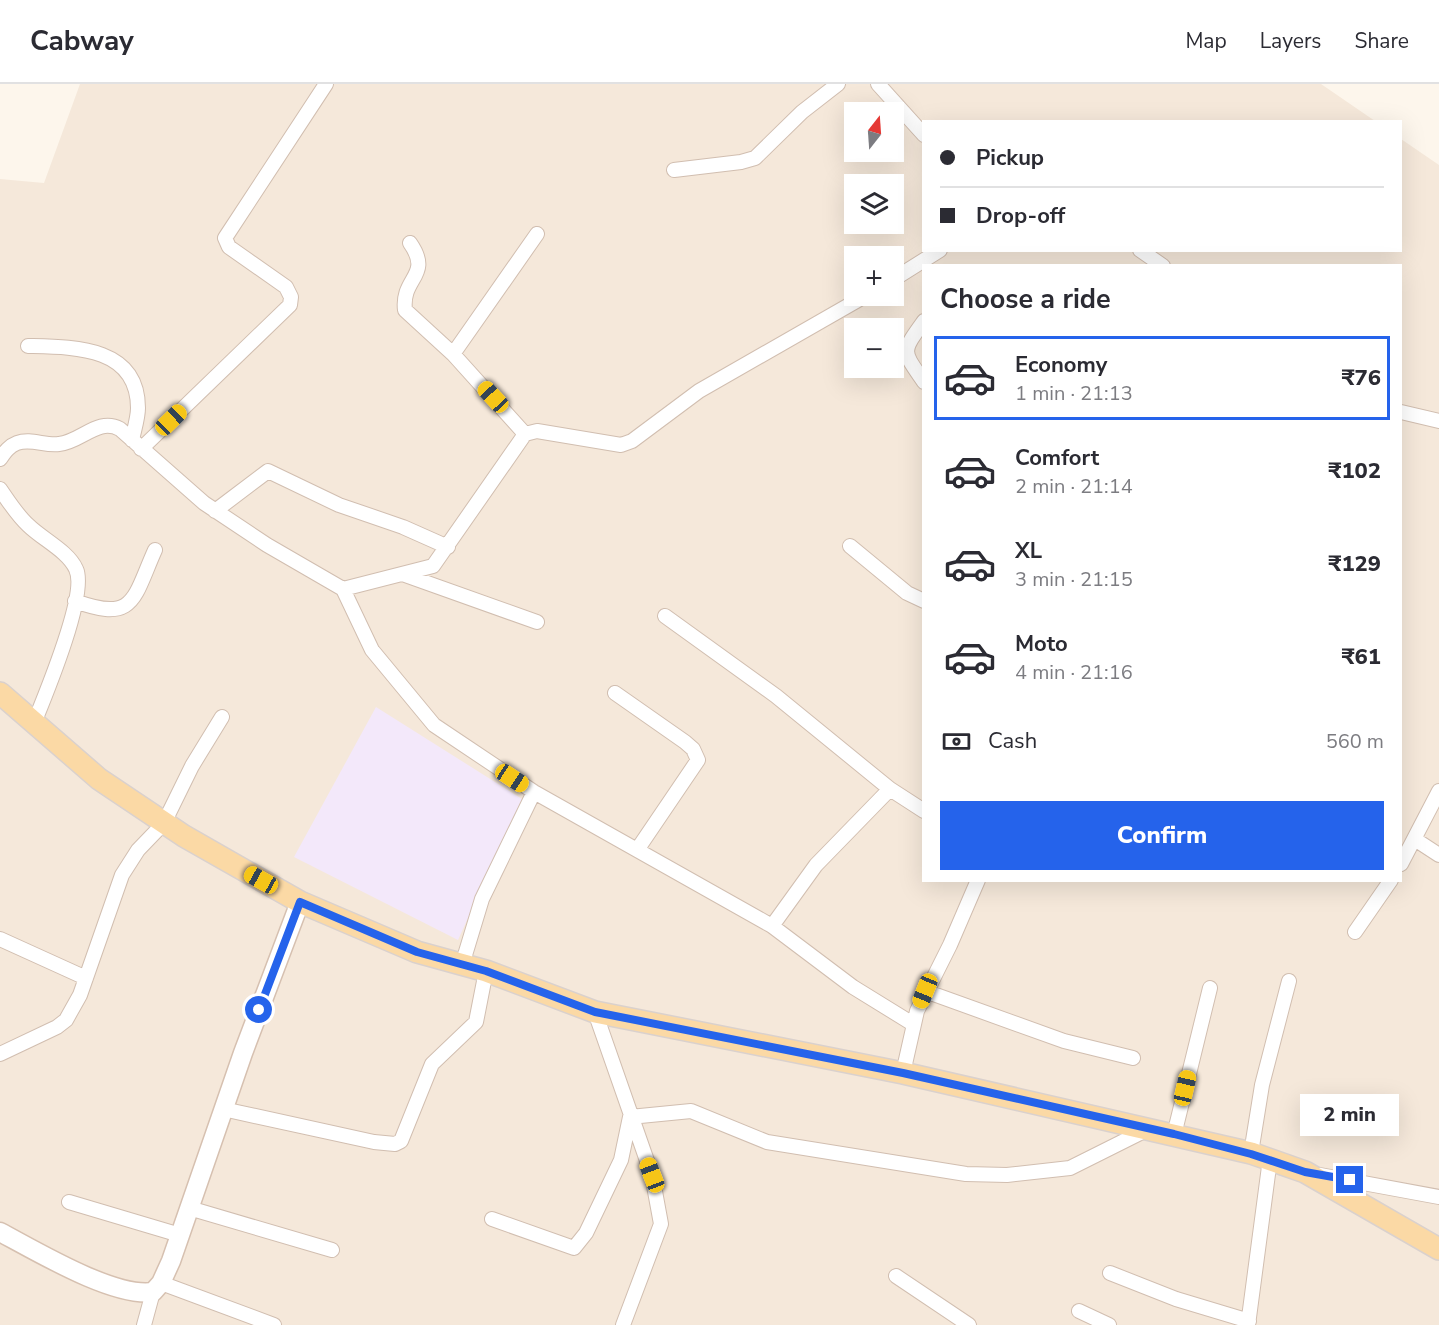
<!DOCTYPE html>
<meta charset="utf-8">
<style>
body{margin:0;font-family:"Nunito Sans",sans-serif;background:#f2f2f3;color:#2b2b33;height:100vh;display:flex;flex-direction:column;font-size:22px;white-space:nowrap}
*{box-sizing:border-box;margin:0}
p{font-size:20px;color:#7c7c81}
.icon{flex:none;width:33px;height:33px;fill:none;stroke:currentColor;stroke-width:2;stroke-linecap:round;stroke-linejoin:round}
.map{position:relative;flex:1;overflow:hidden}
.drawer{position:absolute;left:922px;top:180px;width:480px;height:618px;display:flex;flex-direction:column;background:#fff;border-radius:0px;box-shadow:0 6px 24px #0002}
.drawer>*{flex:none}
.guide{position:absolute;left:922px;top:36px;width:480px;height:132px;border-radius:0px;box-shadow:0 6px 24px #0002;display:grid;align-content:center;height:132px;padding:0 18px;background:#fff}
.needle{width:39px;rotate:17deg}
.controls{position:absolute;left:844px;top:18px;display:grid;gap:12px}
.controls a{display:grid;place-items:center;width:60px;height:60px;border-radius:0px;background:#fff;box-shadow:0 6px 24px #0002;font-size:30px}
.end{position:absolute;width:27px;height:27px;margin:-14px;border:8px solid #2563eb;background:#fff;box-shadow:0 0 0 3px #fff}
.from{border-radius:50%}
.bubble{position:absolute;height:42px;border-radius:0px;background:#fff;box-shadow:0 6px 24px #0002;font-size:20px;font-weight:800;line-height:42px;text-align:center}
.car{position:absolute;width:18px;height:36px;margin:-18px -9px;border-radius:8px;box-shadow:0 0 4px 2px #0007;background:linear-gradient(#f5c518 24%,#345 0 40%,#f5c518 0 76%,#345 0 86%,#f5c518 0)}
.guide b{display:flex;align-items:center;gap:21px;height:57px;font-size:22px}
.guide b+b{border-top:2px solid #e1e1e2}
.guide i{width:15px;height:15px;background:#2b2b33}
ul{padding:0;list-style:none}
li{display:flex;align-items:center;gap:18px;height:84px;margin:0 12px 9px;padding:0 6px;border:3px solid transparent;border-radius:0px}
li div{flex:1}
li b{display:block;font-size:22px}
li em{font-style:normal;font-weight:800}
li.current{border-color:#2563eb}
li>.icon{width:54px;height:54px;stroke-width:1.5}
h2{padding:0 18px;font-size:27px;line-height:72px}
.pay{display:flex;align-items:center;gap:15px;height:66px;padding:0 18px;font-size:22px}
.pay p{margin-inline-start:auto}
.action{display:flex;gap:12px;margin-top:auto;padding:12px 18px}
.action a{flex:1;height:69px;border-radius:0px;background:#2563eb;color:#fff;font-size:24px;font-weight:800;line-height:69px;text-align:center}
header{display:flex;align-items:center;gap:36px;box-sizing:border-box;height:84px;padding:0 30px;background:#fff;border-bottom:2px solid #e1e1e2}
header strong{font-size:28px}
nav{display:flex;gap:33px;margin-inline-start:auto;font-size:21px}
.map>svg:first-child{display:block}
.residential{fill:#f5e8da;fill-rule:evenodd}
.education{fill:#f3e8fa}
.lines{fill:none;stroke-linecap:round;stroke-linejoin:round}
.street-casing{stroke:#d1beb0;stroke-width:16}
.secondary-casing{stroke:#d6c0b0;stroke-width:21}
.primary-casing{stroke:#dad1cd;stroke-width:24}
.street{stroke:#fff;stroke-width:14}
.secondary{stroke:#fff;stroke-width:18}
.primary{stroke:#fbd9a5;stroke-width:21}
.route{stroke:#2563eb;stroke-width:8}
</style>
<header>
<strong>Cabway</strong>
<nav><a>Map</a><a>Layers</a><a>Share</a></nav>
</header>
<div class="map">
<svg width="1439" height="1241" viewBox="0 0 1439 1241">
<rect width="100%" height="100%" fill="#fdf6ec"/>
<path class="residential" d="M80,0H1321L1375,37L924,38V166H1401V55L1439,81V1241H0V95L44,99ZM855,28H894V68H855ZM855,100H894V140H855ZM855,172H894V212H855ZM924,182H1401V796H924ZM855,244H894V284H855Z"/>
<path class="education" d="M376,623L522,715L458,856L294,773Z"/>
<g class="lines">
<defs>
<path id="street" d="M878,0L924,51
M674,86L741,78L755,74L802,28L838,0
M410,159C433,192 401,193 405,226L453,270L525,350
M1140,166L1163,182
M894,195L940,166
M924,237C901,269 902,266 924,298
M28,262C73,263 138,262 138,324C138,334 134,346 132,356
M453,270L537,150
M1401,328L1439,337
M141,365L290,221L291,213L286,203L229,163L225,154L326,0
M0,375C5,368 9,362 17,359C31,354 45,362 59,360C81,358 98,333 120,345L204,419L267,461L343,505L372,566L434,641L534,708L772,842L853,903L913,940
M0,405C9,418 17,431 28,441C42,455 68,467 76,485C88,509 45,612 34,639
M215,427L268,387L339,421L403,443L448,463
M850,462L907,509L924,517
M405,491L537,538
M343,505L433,482L525,350L537,347L621,361L632,357L699,307L865,212
M75,517C135,539 133,515 155,466
M665,532L776,612L890,705
M615,609L685,658L693,665L698,676L637,766
M1416,756L1439,771
M1401,780L1439,707
M772,842L816,781L890,705L924,727
M1355,848L1391,796
M0,855L86,894
M462,881L482,815L534,708
M925,907L1064,957L1133,974
M595,928L652,1091L661,1140L623,1241
M0,970L57,943L66,936L80,911L122,791L138,766L164,739L192,682L222,633
M903,989L917,927L950,861L978,796
M223,1025L374,1058L395,1060L401,1057L432,980L476,938L486,887
M1174,1051L1210,904
M1251,1069L1262,1001L1289,897
M1320,1091L1439,1113
M69,1118L180,1151
M189,1124L332,1166
M492,1135L574,1164L586,1149L621,1076L630,1033L691,1027L767,1058L966,1090L1007,1091L1070,1084L1146,1046
M1110,1189L1176,1215L1249,1237
M896,1192L969,1241
M161,1199L274,1241
M1079,1227L1109,1241
M144,1241L153,1208
M1248,1241L1270,1075"/>
<path id="secondary" d="M0,1148C36,1167 114,1214 153,1208L161,1199L171,1177L243,969L300,818"/>
<path id="primary" d="M0,609L99,695L184,752L300,818L417,868L486,887L595,928L903,989L1251,1069L1305,1088L1439,1165"/>
</defs>
<use href="#street" class="street-casing"/>
<use href="#secondary" class="secondary-casing"/>
<use href="#primary" class="primary-casing"/>
<use href="#street" class="street"/>
<use href="#secondary" class="secondary"/>
<use href="#primary" class="primary"/>
</g>
<g class="lines">
<path class="route" d="M259,926L300,818L417,868L486,887L595,928L903,989L1174,1050L1251,1070L1305,1088L1350,1096"/>
</g>
</svg>
<div class="controls">
<a><svg class="needle" viewBox="-14 -14 28 28"><path d="M0-13l5 13h-10z" fill="#e53935"/><path d="M0 13l5-13h-10z" fill="#7c7c81"/></svg></a>
<a><svg class="icon" aria-label="layers" viewBox="0 0 24 24"><path d="M12 4l9 5-9 5-9-5zM3 14l9 5 9-5"/></svg></a>
<a>+</a>
<a>−</a>
</div>
<i class="end from" style="left:259px;top:926px"></i>
<i class="end" style="left:1350px;top:1096px"></i>
<div class="bubble" style="left:1300px;top:1010px;width:99px">2 min</div>
<i class="car" style="left:493px;top:313px;rotate:317deg"></i>
<i class="car" style="left:171px;top:336px;rotate:46deg"></i>
<i class="car" style="left:512px;top:694px;rotate:123deg"></i>
<i class="car" style="left:261px;top:796px;rotate:299deg"></i>
<i class="car" style="left:925px;top:907px;rotate:202deg"></i>
<i class="car" style="left:1185px;top:1004px;rotate:13deg"></i>
<i class="car" style="left:652px;top:1091px;rotate:339deg"></i>
<div class="guide">
<b><i class="from"></i>Pickup</b>
<b><i></i>Drop-off</b>
</div>
<section class="drawer">
<h2>Choose a ride</h2>
<ul>
<li class="current"><svg class="icon" aria-label="car" viewBox="0 0 24 24"><path d="M5 17H2v-5l4-1 3-4h7l3 4 3 1v5h-3M9 17h6M6 11h13"/><circle cx="7" cy="17" r="2"/><circle cx="17" cy="17" r="2"/></svg><div><b>Economy</b><p>1 min · 21:13</p></div><em>₹76</em></li>
<li><svg class="icon" aria-label="car" viewBox="0 0 24 24"><path d="M5 17H2v-5l4-1 3-4h7l3 4 3 1v5h-3M9 17h6M6 11h13"/><circle cx="7" cy="17" r="2"/><circle cx="17" cy="17" r="2"/></svg><div><b>Comfort</b><p>2 min · 21:14</p></div><em>₹102</em></li>
<li><svg class="icon" aria-label="car" viewBox="0 0 24 24"><path d="M5 17H2v-5l4-1 3-4h7l3 4 3 1v5h-3M9 17h6M6 11h13"/><circle cx="7" cy="17" r="2"/><circle cx="17" cy="17" r="2"/></svg><div><b>XL</b><p>3 min · 21:15</p></div><em>₹129</em></li>
<li><svg class="icon" aria-label="car" viewBox="0 0 24 24"><path d="M5 17H2v-5l4-1 3-4h7l3 4 3 1v5h-3M9 17h6M6 11h13"/><circle cx="7" cy="17" r="2"/><circle cx="17" cy="17" r="2"/></svg><div><b>Moto</b><p>4 min · 21:16</p></div><em>₹61</em></li>
</ul>
<div class="pay"><svg class="icon" aria-label="cash" viewBox="0 0 24 24"><path d="M3 7h18v10H3z"/><circle cx="12" cy="12" r="2"/></svg>Cash<p>560 m</p></div>
<div class="action"><a>Confirm</a></div>
</section>
</div>
